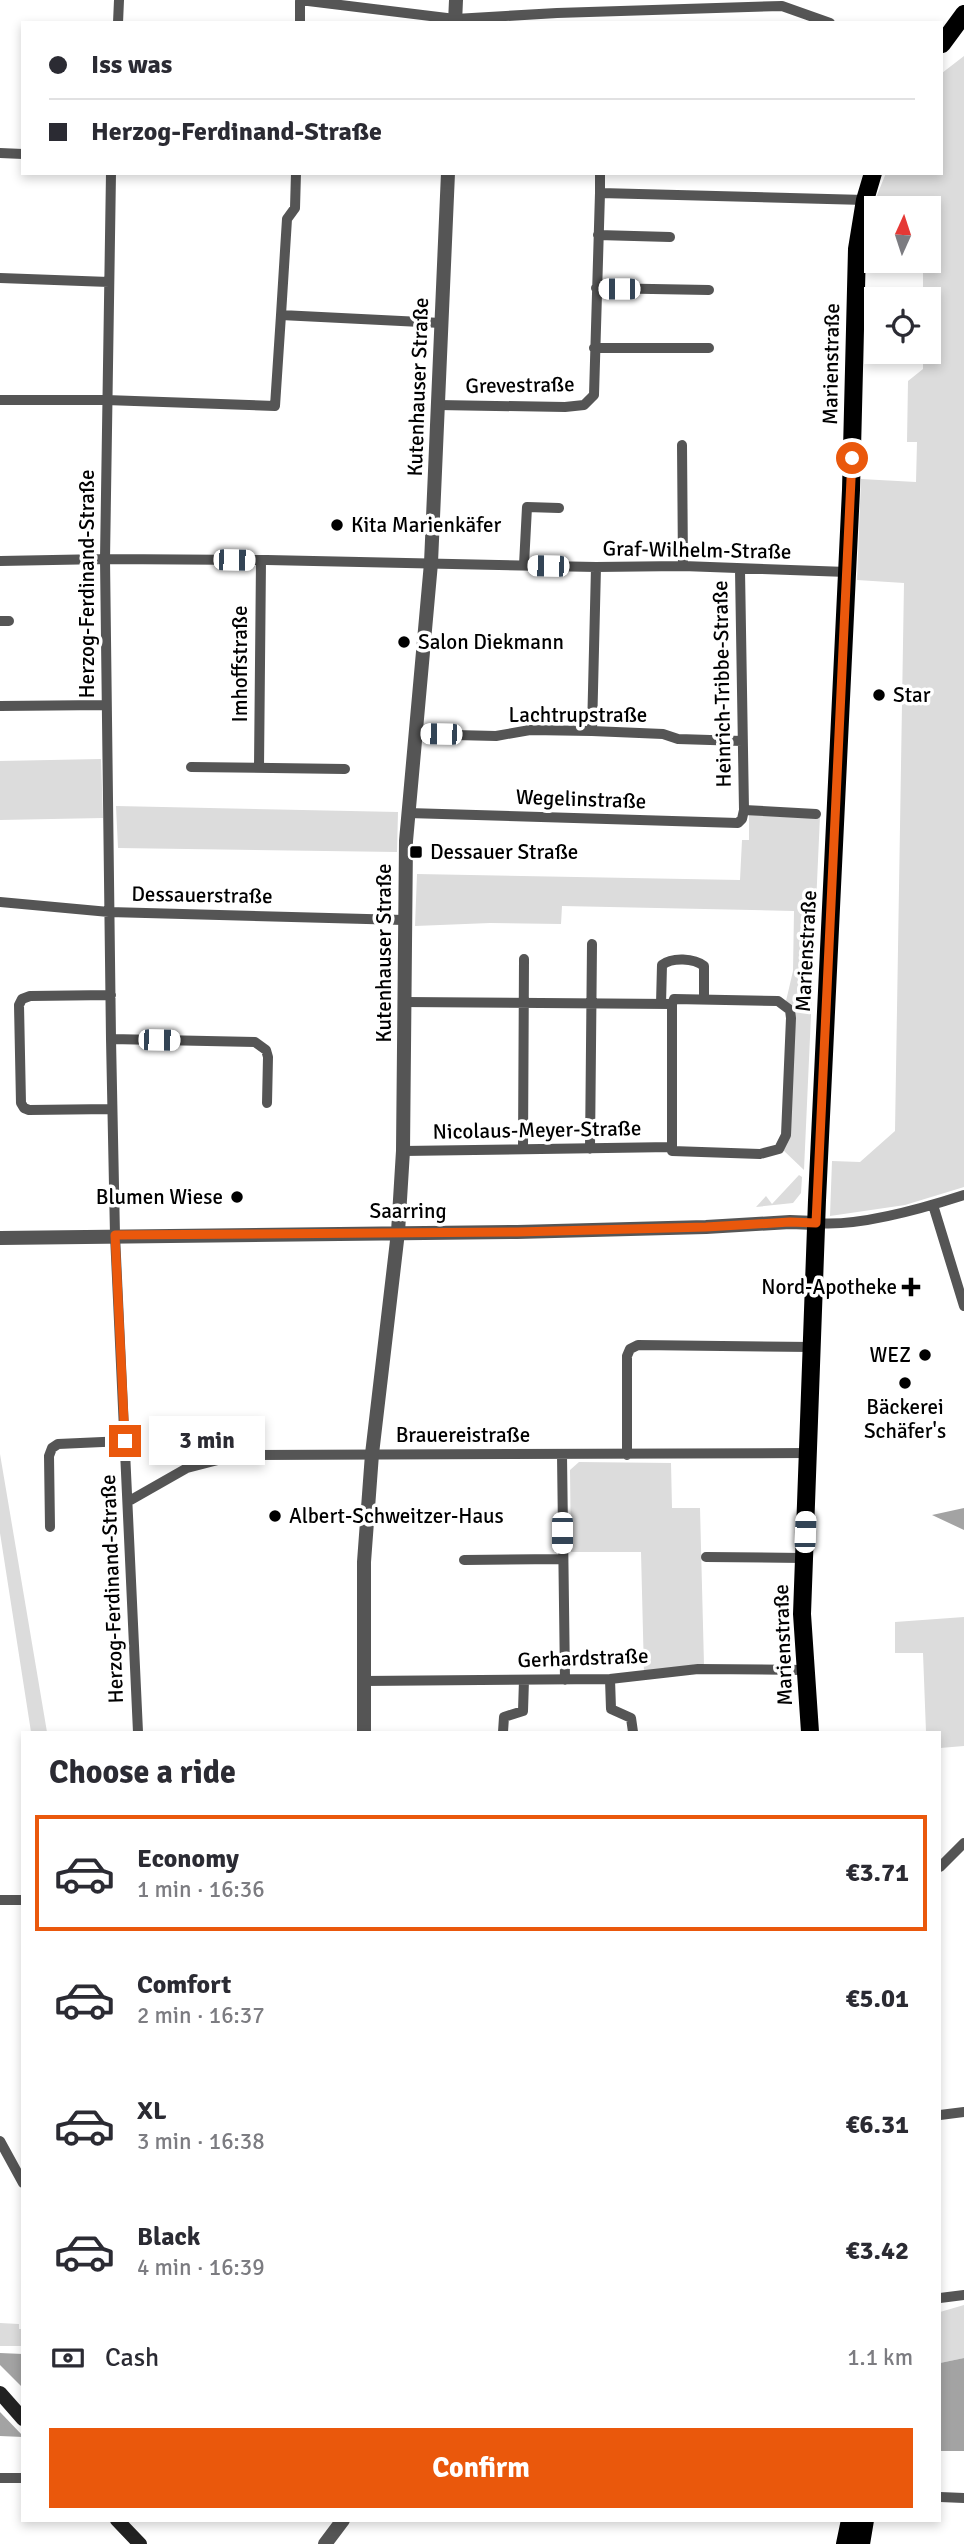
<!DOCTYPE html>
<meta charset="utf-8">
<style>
body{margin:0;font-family:Signika,sans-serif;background:#f7f7f7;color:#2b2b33;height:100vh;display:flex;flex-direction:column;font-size:26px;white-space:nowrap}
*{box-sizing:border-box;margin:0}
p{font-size:23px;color:#7c7c81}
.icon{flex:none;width:38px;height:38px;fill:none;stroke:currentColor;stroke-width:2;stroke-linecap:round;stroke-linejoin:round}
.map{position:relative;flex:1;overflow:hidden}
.panel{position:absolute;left:21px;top:1731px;width:920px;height:791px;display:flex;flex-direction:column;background:#fff;border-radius:0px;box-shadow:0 4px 10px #0003}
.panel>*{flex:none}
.top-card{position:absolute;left:21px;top:21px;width:922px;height:154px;border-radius:0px;box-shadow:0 4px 10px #0003;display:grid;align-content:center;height:154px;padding:0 28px;background:#fff}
.needle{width:46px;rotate:3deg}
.buttons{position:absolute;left:864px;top:196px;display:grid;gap:14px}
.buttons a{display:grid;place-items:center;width:77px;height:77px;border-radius:0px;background:#fff;box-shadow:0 4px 10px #0003;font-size:35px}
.end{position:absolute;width:32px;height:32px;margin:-16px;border:9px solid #ea580c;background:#fff;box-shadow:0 0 0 4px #fff}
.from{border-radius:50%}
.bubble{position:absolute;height:49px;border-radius:0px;background:#fff;box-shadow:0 4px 10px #0003;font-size:23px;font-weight:700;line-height:49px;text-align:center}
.car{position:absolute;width:21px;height:42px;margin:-21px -10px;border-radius:9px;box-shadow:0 0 5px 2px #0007;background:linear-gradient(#fff 24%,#345 0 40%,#fff 0 76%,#345 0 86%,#fff 0)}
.top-card b{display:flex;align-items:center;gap:24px;height:66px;font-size:26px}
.top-card b+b{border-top:2px solid #e1e1e2}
.top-card i{width:18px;height:18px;background:#2b2b33}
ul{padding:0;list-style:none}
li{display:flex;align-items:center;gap:21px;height:116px;margin:0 14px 10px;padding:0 14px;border:4px solid transparent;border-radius:0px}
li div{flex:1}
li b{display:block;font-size:26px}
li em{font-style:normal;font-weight:700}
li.on{border-color:#ea580c}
li>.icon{width:63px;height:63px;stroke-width:1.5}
h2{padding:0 28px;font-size:32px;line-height:84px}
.pay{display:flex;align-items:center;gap:18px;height:77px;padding:0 28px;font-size:26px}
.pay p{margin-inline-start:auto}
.primary-button{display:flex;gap:14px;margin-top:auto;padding:14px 28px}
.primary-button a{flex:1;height:80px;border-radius:0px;background:#ea580c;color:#fff;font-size:28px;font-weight:700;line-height:80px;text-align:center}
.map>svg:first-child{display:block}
.green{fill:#dcdcdc}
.water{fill:#a3a3a3}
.pier{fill:#fff}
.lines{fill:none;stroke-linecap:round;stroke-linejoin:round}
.minor{stroke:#555;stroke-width:10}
.tertiary{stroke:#555;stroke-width:14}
.secondary{stroke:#222;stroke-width:14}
.primary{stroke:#000;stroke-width:18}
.route{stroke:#ea580c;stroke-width:9}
.poi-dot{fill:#000;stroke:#fff;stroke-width:2.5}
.labels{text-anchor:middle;stroke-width:7;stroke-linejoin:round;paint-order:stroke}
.street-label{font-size:21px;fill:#000;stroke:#fff}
.poi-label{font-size:21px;fill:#000;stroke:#fff;text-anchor:start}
</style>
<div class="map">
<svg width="964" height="2544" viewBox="0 0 964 2544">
<rect width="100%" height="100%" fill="#fff"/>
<path class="green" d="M964,56V1187L905,1205L830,1216L832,1161L860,1162L895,1131L904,583L857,580L861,479L916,482L917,442H907L908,381L923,369V352H929V299H923V261H929V208H923V201L875,200L886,173H942V73Z
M101,759L103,818L0,820V761Z
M116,806L398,812L397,852L118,848Z
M749,813L820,816L804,1170L782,1149L791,1006L786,1001L793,971L794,911L562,906L561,924L490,923L415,926L417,874L740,880L742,840H749Z
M799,1175L802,1177L801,1193L793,1203L756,1207L766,1196L772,1204Z
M0,1454L47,1732H31L0,1533Z
M579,1462L671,1463L672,1508H700L704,1665L644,1673L641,1552H571L570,1470Z
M964,1617V1746L940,1748V1732H926L923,1653H895V1622Z
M964,2305V2358L940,2363V2312Z
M0,2323L19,2324V2329H23V2346H0Z"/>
<path class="water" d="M964,1508V1530L932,1515Z
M0,2353L23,2354V2437L0,2436Z
M964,2358V2451H940V2363Z"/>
<path class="pier" d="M0,2365L23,2388V2436L0,2412Z"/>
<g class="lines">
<path class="minor" d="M300,0L455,19L557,13L782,6L830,23
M118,23L119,0
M300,23V0
M0,153L23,154
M111,173L105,559L111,1039L115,1235L138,1732
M600,173V193L865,200
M598,235L670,237
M0,278L109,282
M596,288L709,290
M281,315L287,219L295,208L296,173
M594,348H709
M0,400H106L275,406L281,315L441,323
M438,405L565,407L584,405L594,395L600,193
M682,445L683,566
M0,561L105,559L267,560L596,567L683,566L847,572
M524,565L527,507L559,508
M740,570L744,810L816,814
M0,621H9
M0,706L106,705
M592,731L596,567
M414,734L496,736L530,730L592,731L663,734L678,739L742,741
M191,767L345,769
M259,767L261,560
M408,813L738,823L742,819L744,810
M0,902L109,912L404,920
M111,995L30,996L22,999L19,1005L21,1103L24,1108L29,1110L112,1109
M405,1002L672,1004
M661,1004L662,965C672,957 694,958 704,966V999
M672,1004L674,999L778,1001L790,1010L791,1018L786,1135L779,1149L760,1154L672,1151V1147
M672,1004V1147
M111,1039L255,1042L266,1050L268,1057L267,1103
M523,1149L524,959
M590,1149L592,944
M403,1151L672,1147
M933,1205L964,1306
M816,1223C858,1227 924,1208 964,1195
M562,1455L565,1680
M627,1455V1356L630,1349L638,1345L812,1347
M129,1501L187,1468L218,1460L253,1455L808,1453
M50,1527L49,1456L52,1448L58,1444L125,1441
M706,1557L804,1558
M464,1560L562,1559
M610,1679L611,1709L631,1718L633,1732
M363,1681L610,1679L698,1669L804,1670
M503,1732L504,1717L523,1711L524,1680
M940,1867L964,1843
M0,1900H23
M940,2115L964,2112
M0,2141L23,2183
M940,2298L964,2295
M0,2478H23
M940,2497L964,2498"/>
<path class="tertiary" d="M455,23L456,0
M0,1238L517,1232L706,1227L790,1222L816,1223
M364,1732V1562L372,1454L398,1232L403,1151L406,841L431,563L448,173
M325,2544L343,2520"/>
<path class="secondary" d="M0,2393L23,2419
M117,2520L140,2544"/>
<path class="primary" d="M942,44L964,14
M810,1732L802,1614L817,1200L851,490L857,249L865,200L873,173
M845,2544L850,2520
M861,2544L865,2520"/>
</g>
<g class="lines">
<path class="route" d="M125,1441L115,1235L517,1232L706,1227L790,1222L816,1223L852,458"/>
</g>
<g class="poi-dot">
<circle cx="337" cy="525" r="7"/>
<circle cx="404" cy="642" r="7"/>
<circle cx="879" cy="695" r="7"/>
<rect x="409" y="845" width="14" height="14" rx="3.5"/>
<circle cx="237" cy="1197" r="7"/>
<path d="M907.5 1276.5h7v7h7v7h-7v7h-7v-7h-7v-7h7z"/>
<circle cx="925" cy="1355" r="7"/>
<circle cx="905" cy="1383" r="7"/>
<circle cx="275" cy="1516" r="7"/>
</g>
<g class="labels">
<g class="street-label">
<text transform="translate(831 364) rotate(-89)" y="7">Marienstraße</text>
<text transform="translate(520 385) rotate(-1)" y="7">Grevestraße</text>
<text transform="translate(418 387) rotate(-88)" y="7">Kutenhauser Straße</text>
<text transform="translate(697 550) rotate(1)" y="7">Graf-Wilhelm-Straße</text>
<text transform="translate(87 584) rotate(-90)" y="7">Herzog-Ferdinand-Straße</text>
<text transform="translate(240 664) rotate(-90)" y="7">Imhoffstraße</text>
<text transform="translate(722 684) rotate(-91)" y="7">Heinrich-Tribbe-Straße</text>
<text x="578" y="722">Lachtrupstraße</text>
<text transform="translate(581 799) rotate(2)" y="7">Wegelinstraße</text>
<text transform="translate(202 895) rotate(1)" y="7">Dessauerstraße</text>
<text transform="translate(806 951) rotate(-87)" y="7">Marienstraße</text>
<text transform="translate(384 953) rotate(-90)" y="7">Kutenhauser Straße</text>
<text transform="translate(537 1130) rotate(-1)" y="7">Nicolaus-Meyer-Straße</text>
<text x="408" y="1218">Saarring</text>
<text x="463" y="1442">Brauereistraße</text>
<text transform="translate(112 1589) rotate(-92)" y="7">Herzog-Ferdinand-Straße</text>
<text transform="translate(783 1645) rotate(-92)" y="7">Marienstraße</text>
<text transform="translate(583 1658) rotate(-2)" y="7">Gerhardstraße</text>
</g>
<g class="poi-label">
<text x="351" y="532">Kita Marienkäfer</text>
<text x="418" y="649">Salon Diekmann</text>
<text x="893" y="702">Star</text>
<text x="430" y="859">Dessauer Straße</text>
<text x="223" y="1204" text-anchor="end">Blumen Wiese</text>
<text x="897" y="1294" text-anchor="end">Nord-Apotheke</text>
<text x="911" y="1362" text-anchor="end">WEZ</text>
<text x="905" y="1414" text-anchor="middle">Bäckerei<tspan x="905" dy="24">Schäfer's</tspan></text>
<text x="289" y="1523">Albert-Schweitzer-Haus</text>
</g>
</g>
</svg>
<div class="buttons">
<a><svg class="needle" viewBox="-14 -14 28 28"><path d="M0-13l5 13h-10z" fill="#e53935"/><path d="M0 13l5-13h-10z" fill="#7c7c81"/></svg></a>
<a><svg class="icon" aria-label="locate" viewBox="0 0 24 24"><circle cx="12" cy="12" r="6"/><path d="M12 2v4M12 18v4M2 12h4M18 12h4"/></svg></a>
</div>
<i class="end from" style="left:852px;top:458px"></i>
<i class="end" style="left:125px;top:1441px"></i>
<div class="bubble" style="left:149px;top:1416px;width:116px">3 min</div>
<i class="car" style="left:619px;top:289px;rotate:270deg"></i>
<i class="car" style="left:234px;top:560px;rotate:91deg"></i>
<i class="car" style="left:548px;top:566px;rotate:271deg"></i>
<i class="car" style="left:441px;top:734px;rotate:271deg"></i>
<i class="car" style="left:159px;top:1040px;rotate:91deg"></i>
<i class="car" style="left:805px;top:1532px;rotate:2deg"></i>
<i class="car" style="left:562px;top:1533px;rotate:180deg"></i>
<div class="top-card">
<b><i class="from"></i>Iss was</b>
<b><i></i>Herzog-Ferdinand-Straße</b>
</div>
<section class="panel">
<h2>Choose a ride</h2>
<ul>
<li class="on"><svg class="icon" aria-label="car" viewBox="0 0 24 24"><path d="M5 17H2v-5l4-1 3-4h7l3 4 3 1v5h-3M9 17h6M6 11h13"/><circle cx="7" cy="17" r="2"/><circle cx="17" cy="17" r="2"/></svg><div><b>Economy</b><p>1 min · 16:36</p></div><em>€3.71</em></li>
<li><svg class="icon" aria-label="car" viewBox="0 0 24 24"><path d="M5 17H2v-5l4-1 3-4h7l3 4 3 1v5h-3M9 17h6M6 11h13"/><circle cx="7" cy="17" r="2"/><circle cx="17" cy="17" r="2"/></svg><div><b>Comfort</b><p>2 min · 16:37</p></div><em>€5.01</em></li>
<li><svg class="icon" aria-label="car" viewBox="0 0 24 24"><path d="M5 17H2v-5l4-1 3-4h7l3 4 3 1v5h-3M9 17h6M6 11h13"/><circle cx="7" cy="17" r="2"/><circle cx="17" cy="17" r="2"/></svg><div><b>XL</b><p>3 min · 16:38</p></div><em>€6.31</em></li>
<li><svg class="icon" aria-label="car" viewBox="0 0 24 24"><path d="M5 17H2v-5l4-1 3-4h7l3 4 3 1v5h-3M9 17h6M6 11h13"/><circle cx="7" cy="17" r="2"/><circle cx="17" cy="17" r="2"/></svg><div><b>Black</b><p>4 min · 16:39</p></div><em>€3.42</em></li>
</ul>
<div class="pay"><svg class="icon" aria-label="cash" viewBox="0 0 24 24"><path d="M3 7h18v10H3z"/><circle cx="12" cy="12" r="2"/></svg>Cash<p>1.1 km</p></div>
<div class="primary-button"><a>Confirm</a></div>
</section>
</div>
